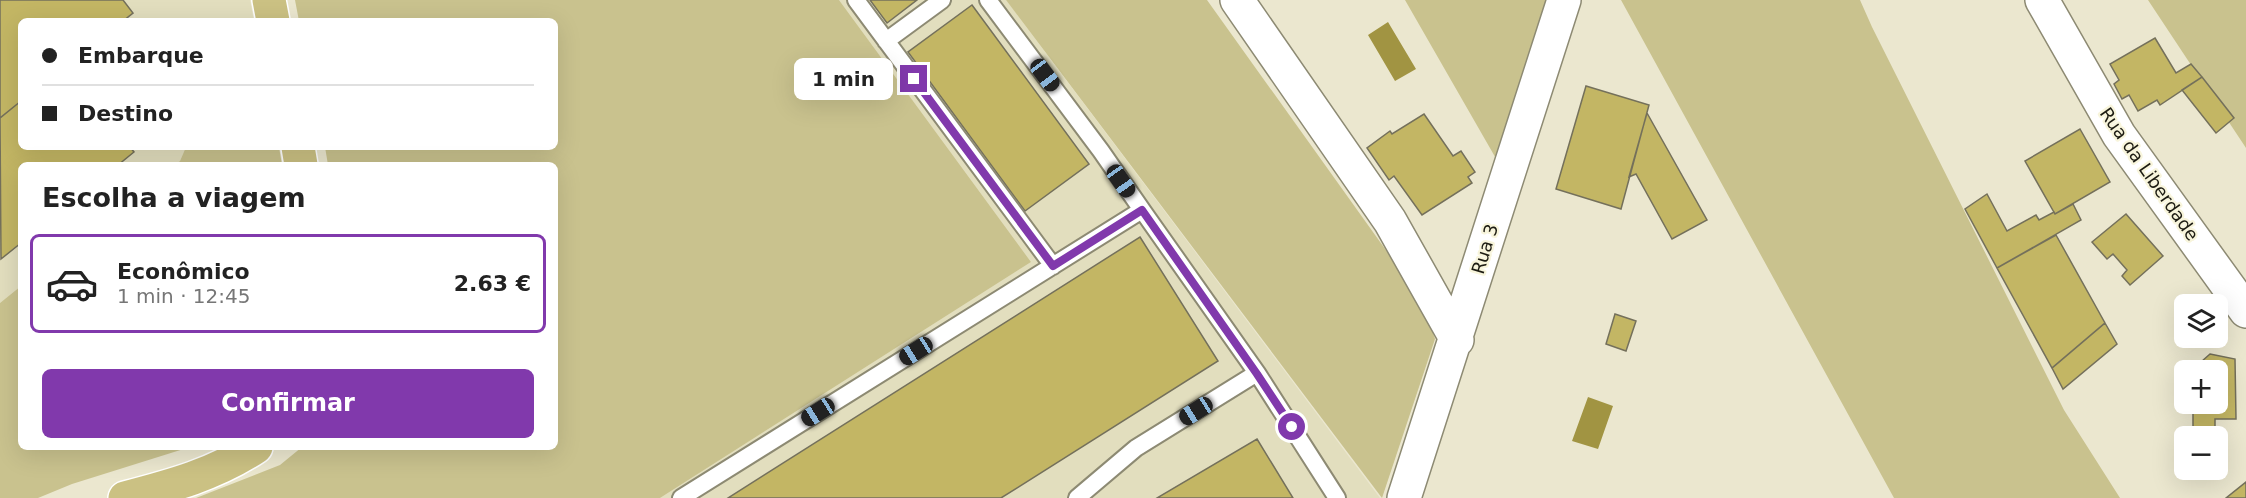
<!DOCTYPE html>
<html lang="pt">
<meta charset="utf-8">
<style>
body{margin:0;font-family:"DejaVu Sans",sans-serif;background:#f2f2f2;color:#222;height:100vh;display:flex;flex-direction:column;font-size:22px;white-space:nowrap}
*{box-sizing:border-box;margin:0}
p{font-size:20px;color:#767676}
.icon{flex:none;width:33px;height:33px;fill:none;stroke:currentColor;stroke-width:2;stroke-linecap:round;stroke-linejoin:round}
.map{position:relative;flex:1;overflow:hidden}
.panel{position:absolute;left:18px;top:162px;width:540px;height:288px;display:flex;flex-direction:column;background:#fff;border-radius:9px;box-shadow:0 6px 24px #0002}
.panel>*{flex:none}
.hud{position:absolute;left:18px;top:18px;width:540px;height:132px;border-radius:9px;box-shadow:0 6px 24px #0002;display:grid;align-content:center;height:132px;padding:0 24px;background:#fff}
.buttons{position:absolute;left:2174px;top:294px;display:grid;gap:12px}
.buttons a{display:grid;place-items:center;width:54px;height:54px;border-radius:9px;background:#fff;box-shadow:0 6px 24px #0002;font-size:30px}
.end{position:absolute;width:27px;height:27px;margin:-14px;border:8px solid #8139ac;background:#fff;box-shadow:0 0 0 3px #fff}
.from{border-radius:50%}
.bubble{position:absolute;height:42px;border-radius:9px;background:#fff;box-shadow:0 6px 24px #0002;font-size:20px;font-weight:700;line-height:42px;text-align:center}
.car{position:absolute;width:18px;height:36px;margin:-18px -9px;border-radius:8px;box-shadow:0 0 4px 2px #0007;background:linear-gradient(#222 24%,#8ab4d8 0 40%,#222 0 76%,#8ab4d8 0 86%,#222 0)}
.hud b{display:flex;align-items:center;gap:21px;height:57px;font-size:22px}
.hud b+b{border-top:2px solid #e0e0e0}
.hud i{width:15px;height:15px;background:#222}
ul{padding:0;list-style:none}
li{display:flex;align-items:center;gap:18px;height:99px;margin:0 12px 9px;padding:0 12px;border:3px solid transparent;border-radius:9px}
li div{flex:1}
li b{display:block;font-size:22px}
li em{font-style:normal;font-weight:700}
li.active{border-color:#8139ac}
li>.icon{width:54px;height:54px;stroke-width:1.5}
h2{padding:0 24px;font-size:27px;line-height:72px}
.primary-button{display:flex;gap:12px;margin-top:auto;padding:12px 24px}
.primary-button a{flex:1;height:69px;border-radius:9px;background:#8139ac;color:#fff;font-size:24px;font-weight:700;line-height:69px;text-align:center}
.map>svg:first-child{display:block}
.built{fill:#e2debe}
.green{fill:#c9c28e}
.water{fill:#a19442}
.building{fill:#c3b664;stroke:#74705b;stroke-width:1.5}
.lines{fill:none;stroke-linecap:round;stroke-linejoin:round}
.service-casing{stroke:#8d8a73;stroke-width:20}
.minor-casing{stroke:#8d8a73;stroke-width:36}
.primary-casing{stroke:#fff;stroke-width:36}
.service{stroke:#fff;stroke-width:16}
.minor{stroke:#fff;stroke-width:33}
.primary{stroke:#cbc183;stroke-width:33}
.route{stroke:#8139ac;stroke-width:8}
.labels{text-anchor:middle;stroke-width:4.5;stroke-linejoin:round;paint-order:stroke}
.street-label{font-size:18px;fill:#1c1b12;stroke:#f8f5dc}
</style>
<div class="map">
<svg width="2246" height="498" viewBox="0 0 2246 498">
<rect width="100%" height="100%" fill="#ebe7cf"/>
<path class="built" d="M0,0H250L254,21H21V147H186L180,161L175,165H21V286L0,303Z
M839,0H1006L1380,498H660L1031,262Z"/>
<path class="green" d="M295,0H839L1031,262L660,498H196L280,465L302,447H555V165H328L325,147H555V21H299Z
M1006,0H1207L1423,302L1435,339L1382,498Z
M1405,0H1546L1498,162Z
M1621,0H1860L1872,27L2064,410L2120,498H1894Z
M2148,0H2246V148Z
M186,147H279L282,165H175L180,161Z
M21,286V447H190L72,484L38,498H0V303Z"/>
<path class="water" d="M1388,22L1416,69L1395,81L1368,35Z
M1588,397L1613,406L1598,449L1572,441Z"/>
<path class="building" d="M0,0H123L133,13L123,21H21V101L0,118Z
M870,0H917L887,23Z
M972,5L1089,164L1025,211L908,52Z
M2155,38L2176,73L2191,64L2202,77L2160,105L2157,100L2138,111L2129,95L2122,99L2114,84L2119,80L2110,64Z
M2202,77L2234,118L2216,133L2182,90Z
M1586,86L1649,105L1621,209L1556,189Z
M21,101V147H130L134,152L118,165H21V243L1,259L0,118Z
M1647,113L1707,220L1672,239L1636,174L1629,177Z
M1424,114L1453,156L1461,151L1475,172L1468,177L1472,183L1422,215L1394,176L1389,180L1367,148L1390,131L1392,134Z
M2080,129L2110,182L2055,214L2025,161Z
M1987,194L2007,231L2036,215L2039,220L2054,212L2055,214L2073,204L2081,220L1997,268L1965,209Z
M2126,214L2163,256L2130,285L2122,276L2127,270L2113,254L2107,259L2092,242Z
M2056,235L2105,323L2052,368L1997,268Z
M1140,237L1218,361L1001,498H728Z
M1615,314L1636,321L1626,351L1606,344Z
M2105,323L2117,344L2063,389L2052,368Z
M2210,354L2235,359L2236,419H2215V427H2193V404H2217V370H2192Z
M1257,439L1293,498H1157Z
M2246,482V498H2226Z"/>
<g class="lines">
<defs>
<path id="service" d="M856,0L1053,266
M988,0L1101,151L1142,210
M886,41L942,0
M681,498L1142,210L1257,373L1337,498
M1077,498L1136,448L1257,373"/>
<path id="minor" d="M1237,0L1390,221L1457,340
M2042,0L2119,135L2246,311
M1404,498L1564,0"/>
<path id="primary" d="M269,0L273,21
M298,147L301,165
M125,498C171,486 216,474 256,447"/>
</defs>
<use href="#service" class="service-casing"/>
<use href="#minor" class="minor-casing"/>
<use href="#primary" class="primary-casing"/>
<use href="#service" class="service"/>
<use href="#minor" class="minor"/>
<use href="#primary" class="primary"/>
</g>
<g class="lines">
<path class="route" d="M914,79L1053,266L1142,210L1257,374L1292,427"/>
</g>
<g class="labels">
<g class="street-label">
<text transform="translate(2149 174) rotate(55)" y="6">Rua da Liberdade</text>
<text transform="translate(1485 249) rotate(-73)" y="6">Rua 3</text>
</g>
</g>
</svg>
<div class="buttons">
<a><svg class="icon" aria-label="layers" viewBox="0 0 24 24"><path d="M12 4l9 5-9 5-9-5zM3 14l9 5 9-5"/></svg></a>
<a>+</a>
<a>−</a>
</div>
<i class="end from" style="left:1292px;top:427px"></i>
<i class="end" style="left:914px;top:79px"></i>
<div class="bubble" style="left:794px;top:58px;width:99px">1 min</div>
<i class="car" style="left:1045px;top:75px;rotate:143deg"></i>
<i class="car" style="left:1121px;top:181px;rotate:145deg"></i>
<i class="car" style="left:916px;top:351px;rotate:238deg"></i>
<i class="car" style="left:1196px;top:411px;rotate:238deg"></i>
<i class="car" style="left:818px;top:412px;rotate:238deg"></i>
<div class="hud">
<b><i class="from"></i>Embarque</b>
<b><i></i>Destino</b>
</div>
<section class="panel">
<h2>Escolha a viagem</h2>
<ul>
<li class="active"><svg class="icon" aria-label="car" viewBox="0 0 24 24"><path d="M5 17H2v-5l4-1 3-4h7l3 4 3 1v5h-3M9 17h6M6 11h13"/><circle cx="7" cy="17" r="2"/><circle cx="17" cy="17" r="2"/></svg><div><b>Econômico</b><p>1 min · 12:45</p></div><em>2.63 €</em></li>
</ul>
<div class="primary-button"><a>Confirmar</a></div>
</section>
</div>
